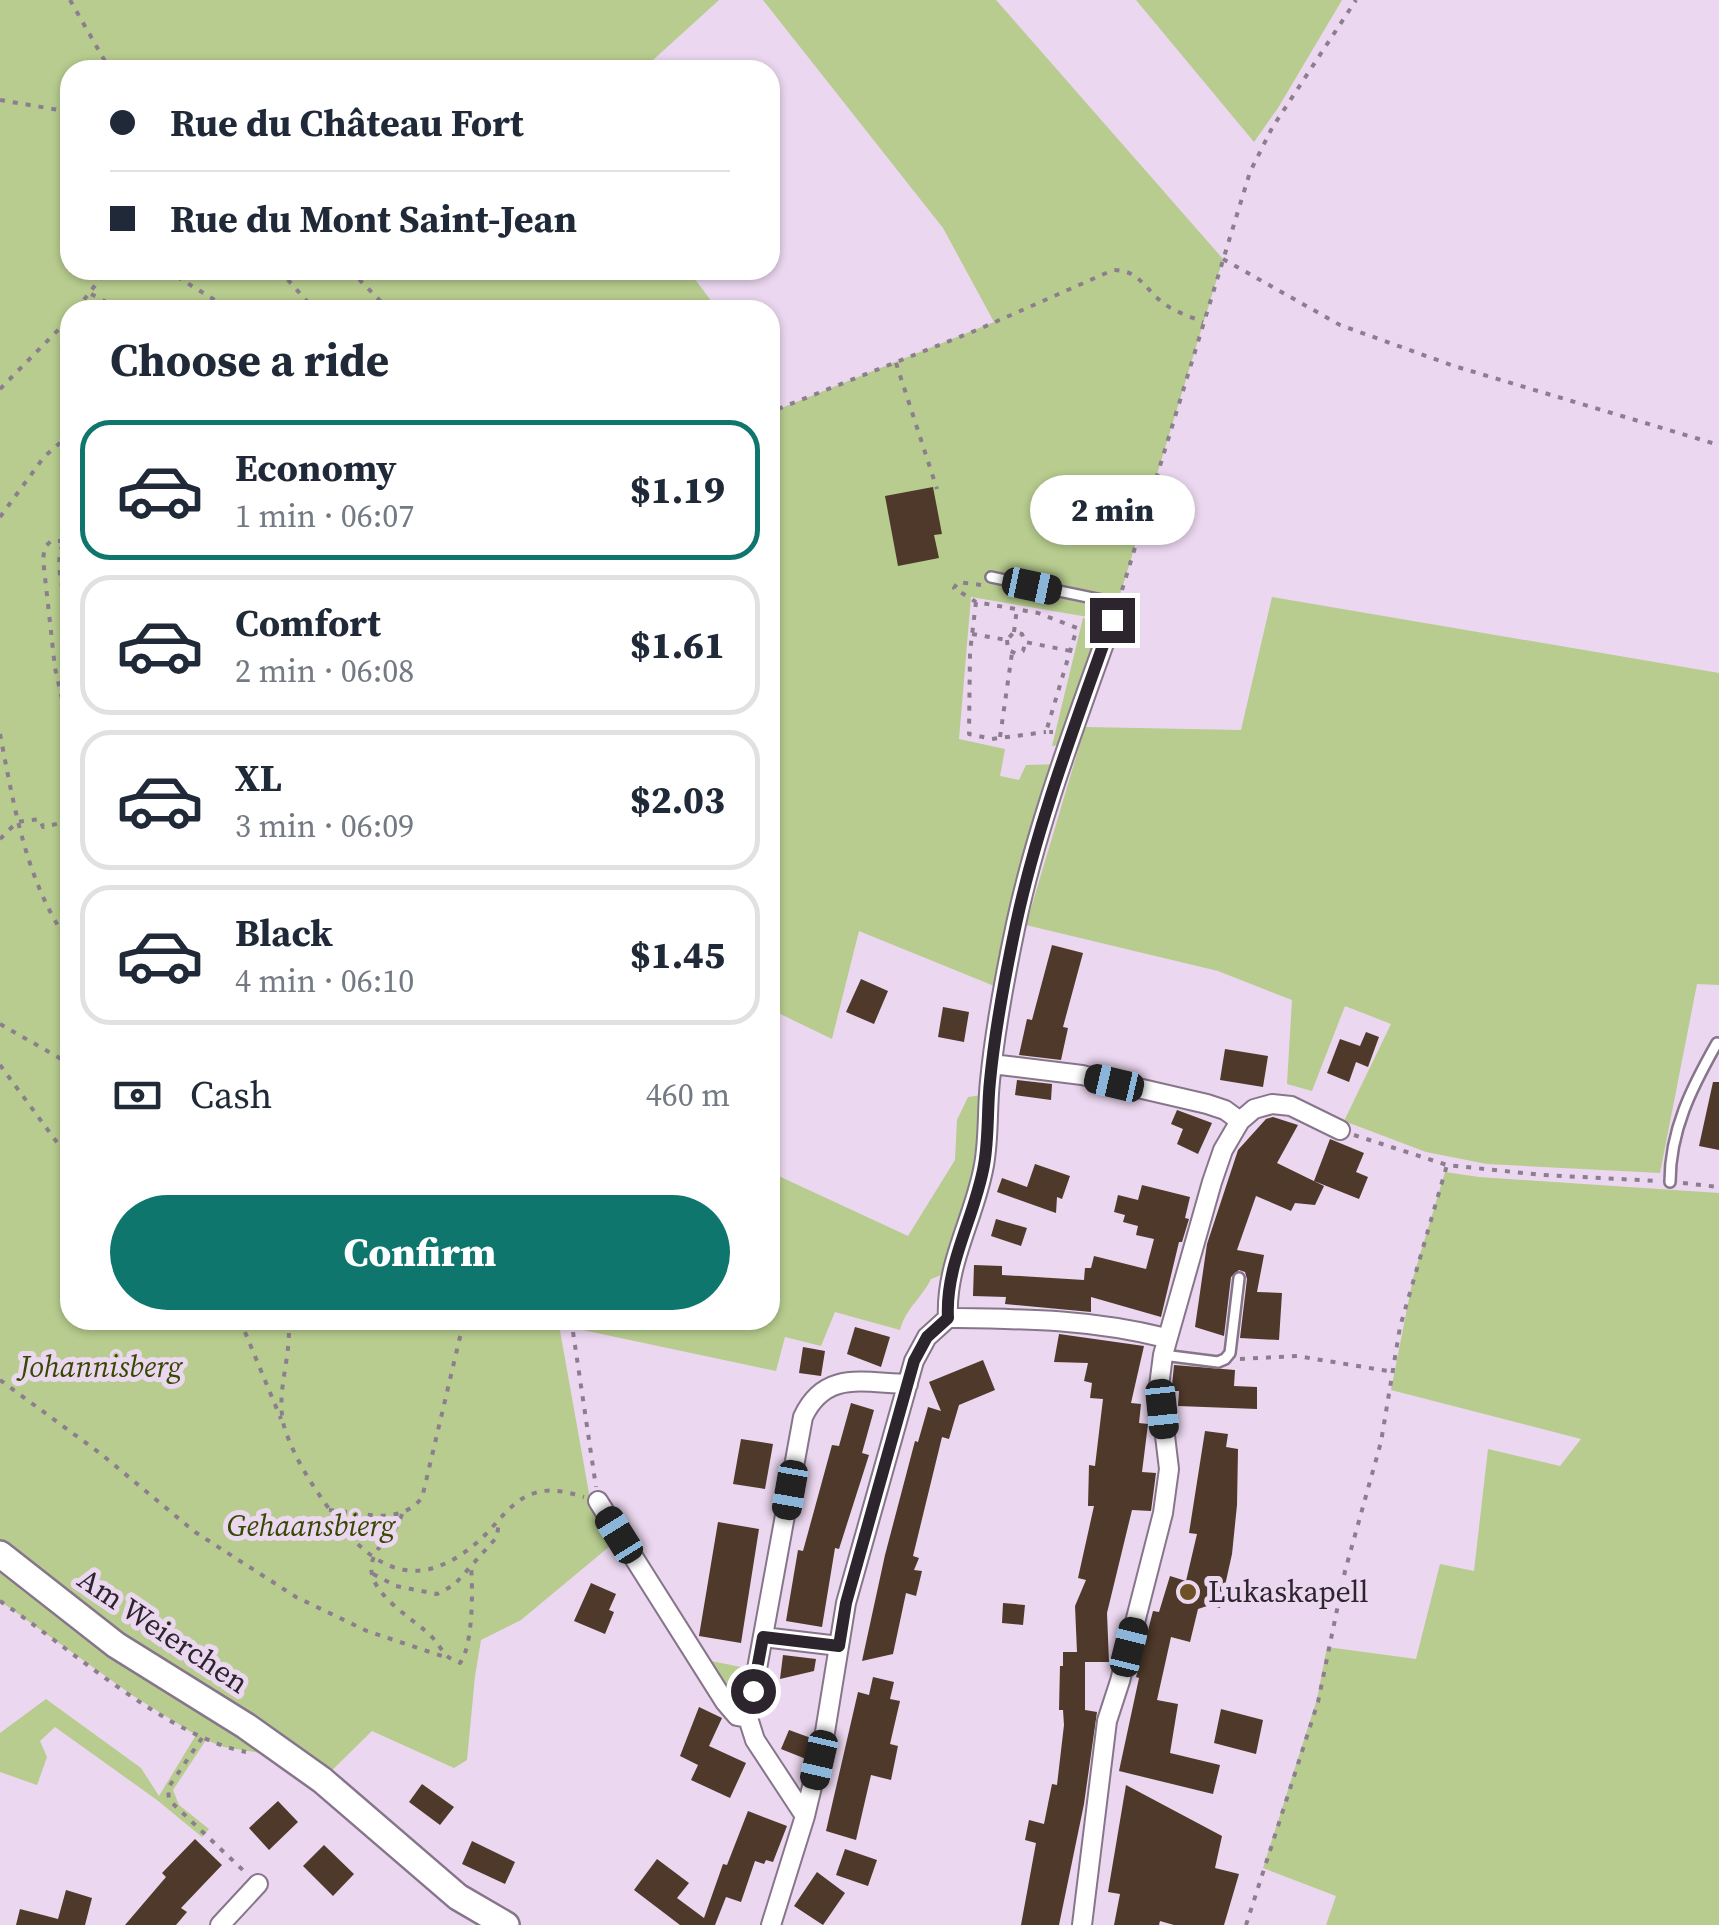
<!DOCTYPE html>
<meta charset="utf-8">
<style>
body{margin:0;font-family:"Source Serif 4",serif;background:#f2f2f3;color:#1f2937;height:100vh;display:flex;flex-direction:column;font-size:38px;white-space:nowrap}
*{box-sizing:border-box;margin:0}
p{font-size:32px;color:#747a83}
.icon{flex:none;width:55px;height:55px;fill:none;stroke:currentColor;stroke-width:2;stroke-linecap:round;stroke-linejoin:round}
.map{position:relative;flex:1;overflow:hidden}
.panel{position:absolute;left:60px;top:300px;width:720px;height:1030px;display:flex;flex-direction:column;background:#fff;border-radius:30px;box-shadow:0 2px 8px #0004}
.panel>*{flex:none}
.top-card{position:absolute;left:60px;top:60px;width:720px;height:220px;border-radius:30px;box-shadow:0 2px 8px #0004;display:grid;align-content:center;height:220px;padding:0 50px;background:#fff}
.end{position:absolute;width:45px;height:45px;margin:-22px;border:12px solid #2c252e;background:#fff;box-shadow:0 0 0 5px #fff}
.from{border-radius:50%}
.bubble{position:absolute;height:70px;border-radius:35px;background:#fff;box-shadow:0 2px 8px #0004;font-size:32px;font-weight:800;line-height:70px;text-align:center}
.car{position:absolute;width:30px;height:60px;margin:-30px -15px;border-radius:12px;box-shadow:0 0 8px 2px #0007;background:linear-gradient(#222 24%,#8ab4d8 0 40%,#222 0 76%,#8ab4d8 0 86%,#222 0)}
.top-card b{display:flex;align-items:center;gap:35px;height:95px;font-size:38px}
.top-card b+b{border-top:2px solid #e0e1e3}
.top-card i{width:25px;height:25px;background:#1f2937}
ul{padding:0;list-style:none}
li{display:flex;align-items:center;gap:30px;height:140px;margin:0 20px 15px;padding:0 30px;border:5px solid #e0e1e3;border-radius:30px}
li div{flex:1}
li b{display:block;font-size:38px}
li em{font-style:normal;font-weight:800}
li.current{border-color:#0f766e}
li>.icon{width:90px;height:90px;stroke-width:1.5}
h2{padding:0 50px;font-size:45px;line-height:120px}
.pay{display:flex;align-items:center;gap:25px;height:110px;padding:0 50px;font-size:38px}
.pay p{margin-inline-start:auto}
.action{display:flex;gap:20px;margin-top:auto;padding:20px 50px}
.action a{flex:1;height:115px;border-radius:60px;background:#0f766e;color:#fff;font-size:40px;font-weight:800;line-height:115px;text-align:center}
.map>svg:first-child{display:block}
.green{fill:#b7cc8e}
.building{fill:#4e392a}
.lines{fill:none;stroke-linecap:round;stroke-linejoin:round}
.service-casing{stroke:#87758b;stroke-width:14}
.minor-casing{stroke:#87758b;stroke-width:22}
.secondary-casing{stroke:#87758b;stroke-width:30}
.path{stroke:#8c7e8f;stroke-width:4;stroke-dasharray:5 8;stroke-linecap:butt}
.service{stroke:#fff;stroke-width:9}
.minor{stroke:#fff;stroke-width:18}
.secondary{stroke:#fff;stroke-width:25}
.route{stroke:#2c252e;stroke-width:12}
.poi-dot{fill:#6e5125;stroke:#ebd7ef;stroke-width:4}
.labels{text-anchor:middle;stroke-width:10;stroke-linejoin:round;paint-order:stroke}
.park-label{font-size:30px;font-style:italic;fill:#374800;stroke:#ebd7ef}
.poi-label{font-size:30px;fill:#2c252e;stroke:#ebd7ef;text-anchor:start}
.street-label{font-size:30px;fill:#2c252e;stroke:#ebd7ef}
</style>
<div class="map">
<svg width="1719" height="1925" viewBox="0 0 1719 1925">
<rect width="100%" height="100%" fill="#ebd7ef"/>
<path class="green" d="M0,0H719L642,70H70V270H688L718,310H70V1320H770V1172L908,1236L955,1160L957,1120L968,1097L989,1094L972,1213L952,1271L931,1279C921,1299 906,1308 900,1330L835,1312L821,1346L785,1337L776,1371L559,1325L590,1499L616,1541L521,1620L481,1640L475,1676L467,1760L454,1768L372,1731L322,1780L291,1758L224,1747L206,1740L173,1790L179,1805L209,1829L202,1837L157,1800L55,1727L40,1741L47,1757L37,1785L0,1772V1733L46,1699L141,1768L159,1796L196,1735L132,1695L0,1601Z
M763,0H996L1223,259L1112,621L971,597L959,739L1005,749L1000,776L1019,780L1026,765L1063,764L1004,990L859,931L832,1039L770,1009V393L779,409L994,322L943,228Z
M1136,0H1342L1278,108L1254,142Z
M1272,597L1719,673V985L1697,984L1660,1173L1487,1164L1426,1152L1344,1121L1391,1024L1345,1006L1312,1091L1287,1084L1292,1000L1218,971L1026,925L1085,727L1241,730Z
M1083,618L1104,621L1067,744L1052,746Z
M1445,1172L1479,1177L1719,1193V1925H1326L1336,1896L1263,1868L1317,1699L1327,1647L1416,1659L1440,1564L1474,1571L1488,1449L1560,1466L1581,1439L1391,1390L1413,1278Z
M706,1660L751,1669L743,1702L734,1703Z"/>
<path class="building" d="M933,487L942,534L934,535L939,558L898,566L885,496Z
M1052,945L1083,953L1063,1027L1068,1028L1061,1060L1019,1055L1027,1019L1032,1020Z
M861,979L888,991L874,1024L846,1012Z
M943,1007L969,1012L964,1042L938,1037Z
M1366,1032L1379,1037L1368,1067L1356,1062L1349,1082L1327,1073L1340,1039L1360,1046Z
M1225,1049L1268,1056L1263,1087L1220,1080Z
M1017,1080L1052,1084L1051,1100L1015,1095Z
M1713,1082H1719V1150L1699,1146Z
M1177,1110L1212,1123L1198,1154L1177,1144L1183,1129L1171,1124Z
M1273,1117L1298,1125L1277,1163L1324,1186L1315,1205L1295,1203L1291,1211L1256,1196L1237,1250L1264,1255L1257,1292L1282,1293L1279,1340L1240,1338L1247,1279L1245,1272L1239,1270L1231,1277L1224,1336L1195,1327L1207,1244L1238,1150L1266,1119Z
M1330,1139L1364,1153L1356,1172L1368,1177L1359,1199L1314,1181Z
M1035,1164L1070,1176L1062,1199L1057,1197L1056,1213L997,1192L1002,1178L1027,1187Z
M1142,1185L1190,1197L1185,1218L1189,1219L1182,1242H1179L1161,1317L1091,1297V1312L1005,1304L1006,1297L973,1296L974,1265L1002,1266V1275L1084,1280L1085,1268H1091L1094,1256L1146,1269L1154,1239L1136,1235L1138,1226L1123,1222L1125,1215L1114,1212L1118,1195L1138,1200Z
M996,1219L1027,1228L1021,1246L991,1236Z
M855,1327L890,1337L881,1367L847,1354Z
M1059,1334L1144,1346L1131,1403L1141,1404L1139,1423L1148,1424L1142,1472L1156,1473L1151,1511L1132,1510L1107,1613L1109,1662H1085V1710L1097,1712L1084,1804L1059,1925H1021L1036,1843L1025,1840L1029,1820L1044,1824L1052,1784L1057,1785L1064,1725L1063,1710H1059L1060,1666H1063V1652H1077L1075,1606L1086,1580L1078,1578L1094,1506H1088L1089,1465L1095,1466L1103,1399L1090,1398L1092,1383L1084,1381L1088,1363L1054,1362Z
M803,1347L825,1351L821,1376L799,1373Z
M983,1360L995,1390L959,1405L949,1439L942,1437L913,1556L919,1558L914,1570L922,1571L916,1596L906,1593L893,1654L862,1661L885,1555L915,1441L918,1442L928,1407L941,1411L929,1382Z
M1174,1365L1235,1370L1234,1386L1257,1387V1409L1178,1406L1179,1391H1172V1386Z
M851,1403L874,1410L862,1453L869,1455L839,1549L835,1548L822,1627L786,1621L798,1550L803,1551L832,1445L839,1446Z
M1205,1431L1228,1434L1226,1447L1238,1449L1237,1505L1232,1554L1220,1608L1210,1605L1198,1609L1190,1642L1171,1637L1157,1700L1178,1704L1170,1753L1220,1765L1213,1794L1119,1771L1139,1678L1136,1677L1153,1611L1159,1612L1170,1576L1186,1581L1197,1534L1189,1533Z
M741,1439L773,1444L765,1489L733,1484Z
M718,1522L759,1529L741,1643L699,1636Z
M591,1583L616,1594L609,1610L614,1612L605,1634L574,1621Z
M1003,1603L1025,1605L1023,1625L1002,1623Z
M783,1655L816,1659L814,1671L780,1679Z
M873,1677L894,1682L890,1699L900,1701L890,1744L898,1746L891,1780L871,1775L856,1840L826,1831L858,1692L869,1695Z
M699,1707L722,1718L709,1746L746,1763L730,1798L691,1780L698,1765L680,1756Z
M1221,1709L1263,1720L1256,1754L1214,1743Z
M789,1730L811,1738L806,1759L781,1749Z
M422,1784L454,1807L440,1825L409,1802Z
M1126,1785L1222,1836L1215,1868L1239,1874L1224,1925H1174L1160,1921L1159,1925H1114L1120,1894L1108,1892Z
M278,1801L298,1822L269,1850L249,1828Z
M748,1811L787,1826L773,1862L766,1860L764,1864L755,1861L741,1902L726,1897L715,1925H680L634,1890L657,1859L689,1883L677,1898L704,1918L723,1864L727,1865Z
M195,1839L222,1865L181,1908L187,1912L176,1925H125L166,1877L162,1873Z
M472,1841L515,1862L505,1884L462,1864Z
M324,1845L354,1874L333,1896L303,1866Z
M845,1849L877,1860L868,1886L836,1875Z
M817,1872L845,1893L823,1925L794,1906Z
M66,1890L92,1898L85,1925H16L20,1909L58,1919Z"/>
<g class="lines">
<defs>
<path id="service" d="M991,577L1117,603L1112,621
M1670,1182C1670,1130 1692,1087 1717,1043
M1163,1355L1218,1362L1225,1359L1230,1353L1239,1278"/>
<path id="minor" d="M992,1064L1082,1075L1207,1104L1225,1110L1240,1121
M948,1318C945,1264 975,1217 984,1165C989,1137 987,1109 990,1081C995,1029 1005,976 1016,924C1038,821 1077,720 1112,621
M948,1318C1026,1319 1089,1319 1166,1338
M598,1501L725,1702L737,1716L748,1718L755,1740L805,1816
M763,1637L839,1646
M748,1718L803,1417C825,1370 863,1383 908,1384
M220,1925L258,1884
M771,1925L805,1816L825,1732L846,1603L914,1361L927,1337L948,1318
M1082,1925L1107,1721L1120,1681L1163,1513L1169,1469L1159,1386L1163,1355L1212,1182L1223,1150L1240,1121L1254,1109L1272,1104L1291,1106L1340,1130"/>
<path id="secondary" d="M0,1554L116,1645L246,1726L322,1780L458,1897L506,1925"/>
</defs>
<use href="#service" class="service-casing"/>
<use href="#minor" class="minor-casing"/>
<use href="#secondary" class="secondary-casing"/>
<path class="path" d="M70,0L110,70
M0,100L59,110L70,116
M1223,259L1340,325L1454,366L1719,445
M166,270L231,310
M279,270L315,310
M350,270L389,310
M91,294L122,310
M76,310L107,270
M896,363L937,489
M0,389L70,318
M778,409L977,330L1113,270C1141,270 1145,291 1166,305C1176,312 1191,317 1203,322
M0,517L44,457L70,434
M70,534C48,554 66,597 70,624
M63,541H51L45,547L43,559L55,668L70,734
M981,585L958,582L954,588L976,602L1038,613L1077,628L1046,732H1053
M1122,590L1250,172L1272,128L1356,0
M976,602L970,652L969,734L992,739L1046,732
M1014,632L1017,608
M972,634L1007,640L1014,632L1022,634L1025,642L1071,651
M1007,640L1008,650L1017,654L1023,651L1025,644
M0,734C14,806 26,883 70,944
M1000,737L1012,653
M0,839L17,822L40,819L43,827L70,821
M0,1024L70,1064
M0,1065L70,1160
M1354,1135L1447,1165L1542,1175L1658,1181
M1683,1183L1719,1187
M240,1320L281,1419
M271,1320H291
M288,1320C293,1354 275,1391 284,1426C294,1460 319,1496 341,1525C383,1579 428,1587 481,1539C498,1523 510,1502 532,1494C550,1487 566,1492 584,1497
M573,1332L596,1487
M1240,1359L1297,1356L1394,1372
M0,1380L101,1454L195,1532L296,1597L367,1631L445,1657
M329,1510C363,1512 397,1527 422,1498L464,1320
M402,1514C395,1537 379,1541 373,1559C361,1591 415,1619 432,1637C445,1651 440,1655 460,1663C473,1646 473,1589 471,1567
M373,1574L396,1586L437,1594L454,1585L497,1537L499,1520
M0,1601C69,1647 166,1736 246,1752
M202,1738L168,1788L169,1800L247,1874
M1246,1925L1318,1702L1345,1571L1381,1442L1400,1327L1447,1165"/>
<use href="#service" class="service"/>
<use href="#minor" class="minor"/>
<use href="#secondary" class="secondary"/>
</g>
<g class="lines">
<path class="route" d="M753,1691L763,1637L839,1646L846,1603L914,1361L927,1337L948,1318C945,1264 975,1217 984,1165C989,1137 987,1109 990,1081C995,1029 1005,976 1016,924C1038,821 1077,720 1112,620"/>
</g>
<circle class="poi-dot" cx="1188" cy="1592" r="10"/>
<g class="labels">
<g class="park-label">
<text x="101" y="1377">Johannisberg</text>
<text x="311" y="1536">Gehaansbierg</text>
</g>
<g class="poi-label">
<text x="1208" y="1602">Lukaskapell</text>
</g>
<g class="street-label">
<text transform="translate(163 1631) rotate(34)" y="10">Am Weierchen</text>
</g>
</g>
</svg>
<i class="end from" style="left:753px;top:1691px"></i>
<i class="end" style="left:1112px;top:620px"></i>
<div class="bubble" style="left:1030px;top:475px;width:165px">2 min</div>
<i class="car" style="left:1032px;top:586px;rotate:102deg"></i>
<i class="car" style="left:1114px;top:1083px;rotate:283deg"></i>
<i class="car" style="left:1162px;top:1409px;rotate:174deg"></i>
<i class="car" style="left:790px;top:1490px;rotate:190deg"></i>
<i class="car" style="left:619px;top:1535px;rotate:328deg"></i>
<i class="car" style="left:1129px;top:1647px;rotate:14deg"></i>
<i class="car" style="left:819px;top:1760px;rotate:193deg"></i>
<div class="top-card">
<b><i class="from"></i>Rue du Château Fort</b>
<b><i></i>Rue du Mont Saint-Jean</b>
</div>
<section class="panel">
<h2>Choose a ride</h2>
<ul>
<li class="current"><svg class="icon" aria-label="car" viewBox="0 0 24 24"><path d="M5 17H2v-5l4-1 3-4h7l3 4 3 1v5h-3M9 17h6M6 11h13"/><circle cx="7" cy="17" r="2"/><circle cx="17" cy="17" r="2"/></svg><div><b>Economy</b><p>1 min · 06:07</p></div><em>$1.19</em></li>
<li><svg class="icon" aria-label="car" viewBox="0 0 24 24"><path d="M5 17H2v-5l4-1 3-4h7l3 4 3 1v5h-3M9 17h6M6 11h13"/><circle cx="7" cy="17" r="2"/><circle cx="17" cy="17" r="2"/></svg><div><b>Comfort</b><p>2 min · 06:08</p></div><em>$1.61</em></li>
<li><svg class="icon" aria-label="car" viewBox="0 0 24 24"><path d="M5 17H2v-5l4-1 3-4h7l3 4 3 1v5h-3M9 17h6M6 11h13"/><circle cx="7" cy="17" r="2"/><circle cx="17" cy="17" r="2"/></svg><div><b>XL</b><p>3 min · 06:09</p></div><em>$2.03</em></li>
<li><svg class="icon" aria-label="car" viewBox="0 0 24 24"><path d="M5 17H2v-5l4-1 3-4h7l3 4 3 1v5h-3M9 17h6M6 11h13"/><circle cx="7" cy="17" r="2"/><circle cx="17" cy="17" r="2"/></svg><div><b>Black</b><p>4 min · 06:10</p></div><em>$1.45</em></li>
</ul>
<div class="pay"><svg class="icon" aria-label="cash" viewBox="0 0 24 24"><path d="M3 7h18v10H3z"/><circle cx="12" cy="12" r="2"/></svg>Cash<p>460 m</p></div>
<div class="action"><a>Confirm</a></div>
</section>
</div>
